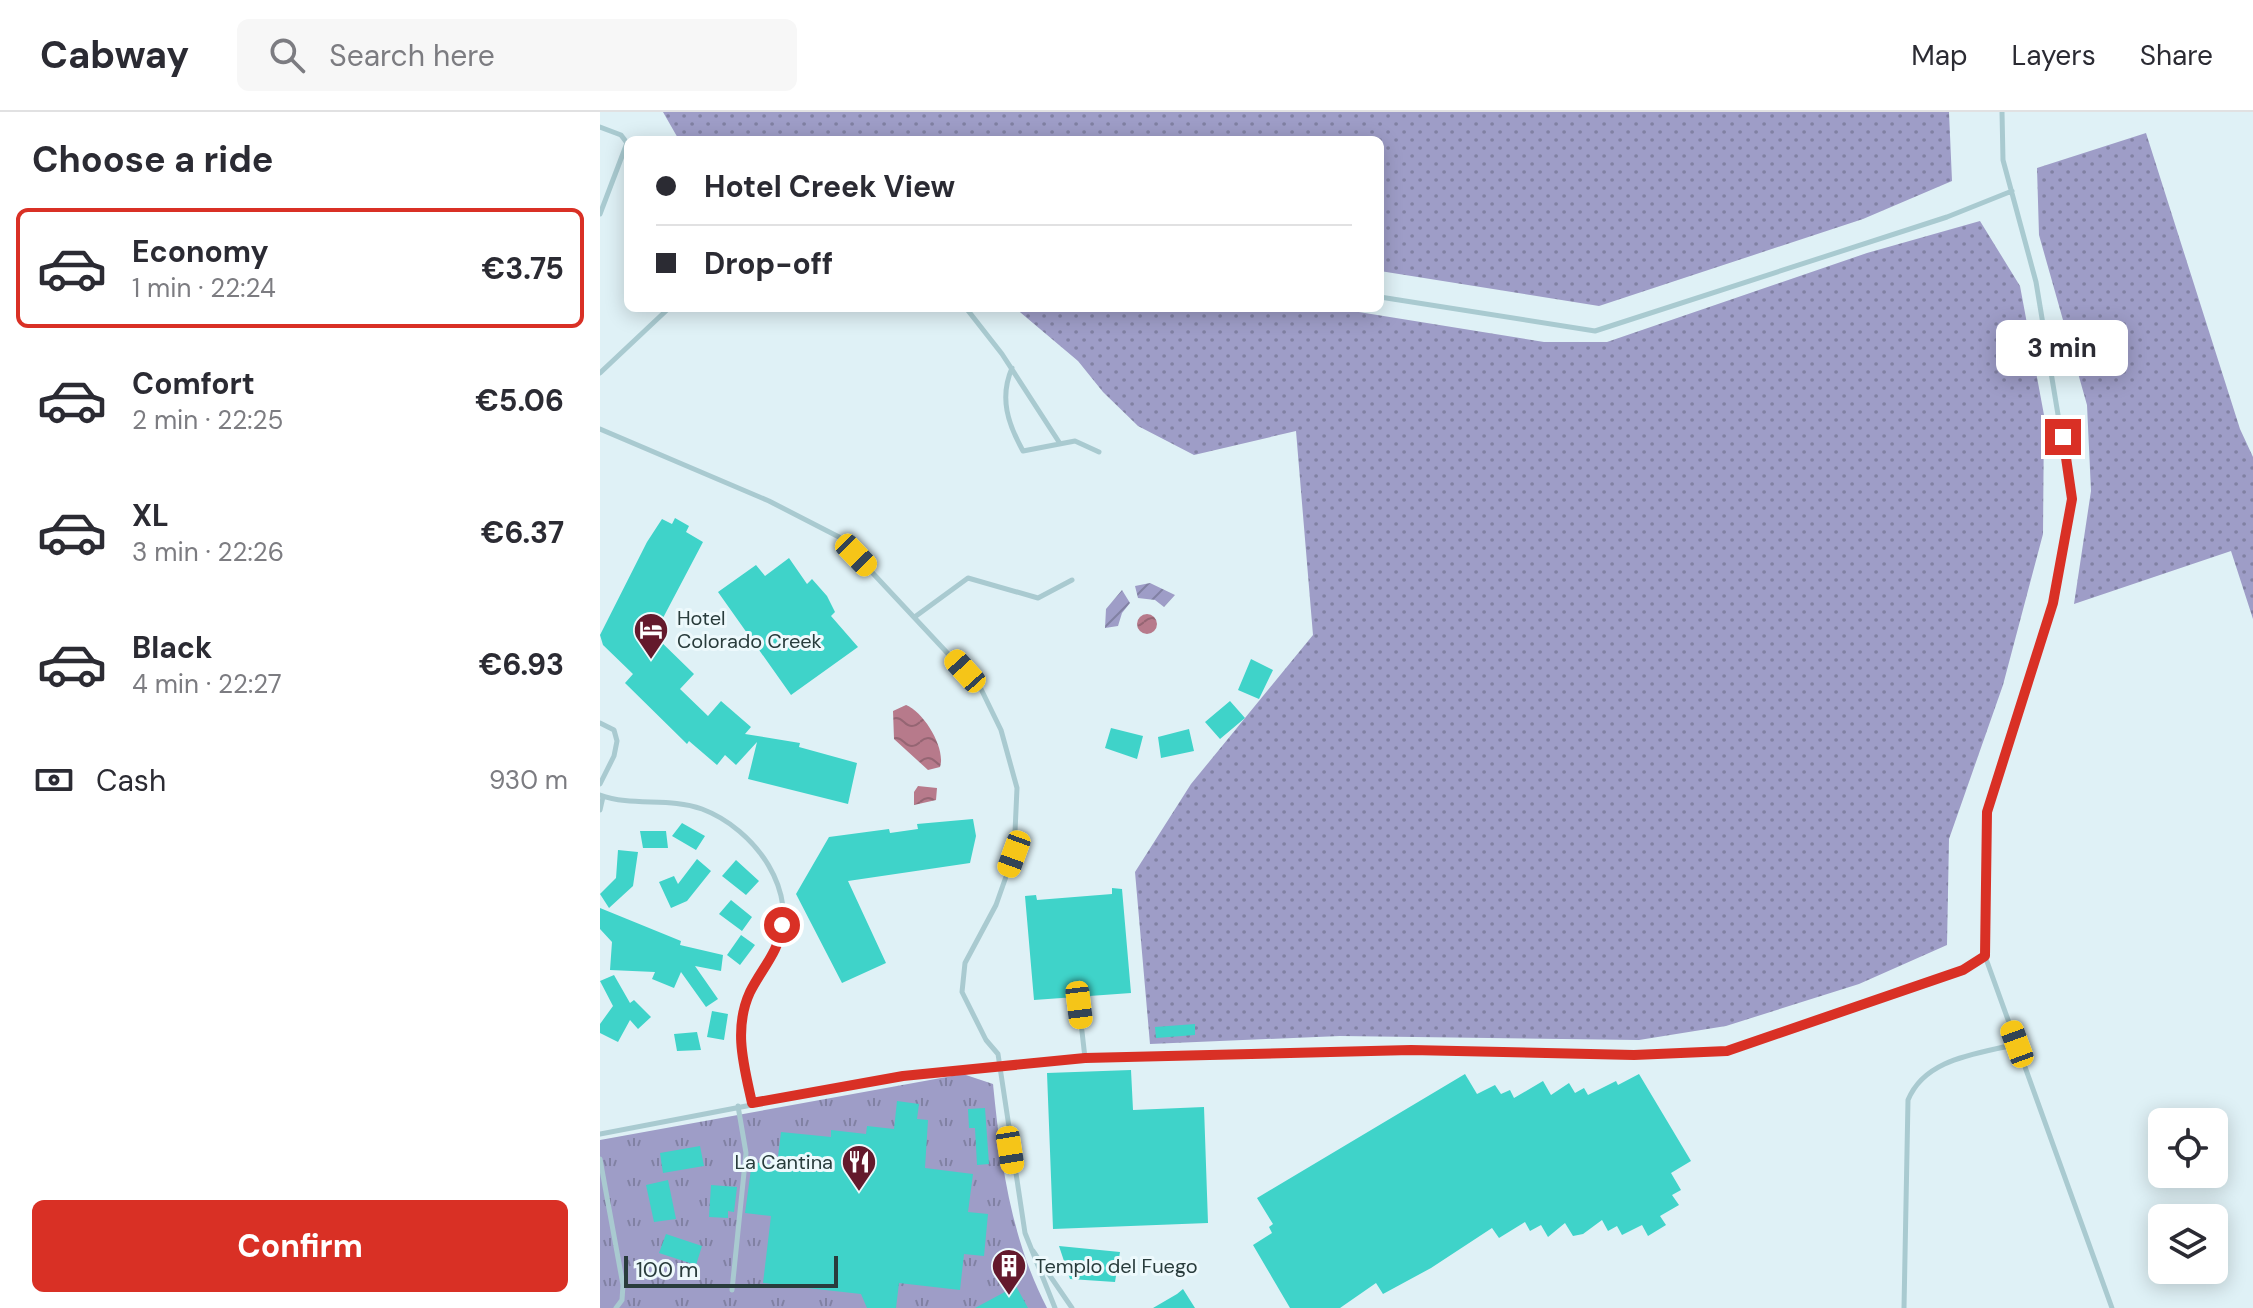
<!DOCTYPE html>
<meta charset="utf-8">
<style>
body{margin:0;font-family:"DM Sans",sans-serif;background:#f7f7f7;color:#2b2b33;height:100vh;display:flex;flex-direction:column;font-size:30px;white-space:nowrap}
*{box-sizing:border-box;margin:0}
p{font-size:26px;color:#7c7c81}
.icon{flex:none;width:44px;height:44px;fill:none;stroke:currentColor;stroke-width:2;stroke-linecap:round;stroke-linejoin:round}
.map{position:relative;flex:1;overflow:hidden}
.details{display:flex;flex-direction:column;background:#fff;width:600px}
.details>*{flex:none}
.guide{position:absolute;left:24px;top:24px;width:760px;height:176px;border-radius:12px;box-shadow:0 4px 20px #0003;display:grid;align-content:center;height:176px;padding:0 32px;background:#fff}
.controls{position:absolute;left:1548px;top:996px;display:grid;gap:16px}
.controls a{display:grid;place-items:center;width:80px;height:80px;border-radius:12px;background:#fff;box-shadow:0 4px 20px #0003;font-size:40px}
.scale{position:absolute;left:24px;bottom:20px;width:214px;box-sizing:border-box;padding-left:8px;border:4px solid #293c3c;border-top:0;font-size:22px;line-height:28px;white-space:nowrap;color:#293c3c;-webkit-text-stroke:6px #edf9fc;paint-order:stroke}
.end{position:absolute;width:36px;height:36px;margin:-18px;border:10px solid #d93025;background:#fff;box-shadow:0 0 0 4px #fff}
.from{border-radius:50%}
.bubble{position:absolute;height:56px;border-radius:12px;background:#fff;box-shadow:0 4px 20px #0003;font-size:26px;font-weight:700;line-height:56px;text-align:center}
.car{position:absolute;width:24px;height:48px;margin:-24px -12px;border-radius:10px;box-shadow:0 0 6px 2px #0007;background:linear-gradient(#f5c518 24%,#345 0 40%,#f5c518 0 76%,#345 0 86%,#f5c518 0)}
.guide b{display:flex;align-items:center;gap:28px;height:76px;font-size:30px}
.guide b+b{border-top:2px solid #e1e1e2}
.guide i{width:20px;height:20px;background:#2b2b33}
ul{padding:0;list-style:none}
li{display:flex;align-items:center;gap:24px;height:120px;margin:0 16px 12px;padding:0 16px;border:4px solid transparent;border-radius:12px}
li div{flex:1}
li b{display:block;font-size:30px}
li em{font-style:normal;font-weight:700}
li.on{border-color:#d93025}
li>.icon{width:72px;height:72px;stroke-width:1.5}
h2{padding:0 32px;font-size:36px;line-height:96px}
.pay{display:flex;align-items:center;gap:20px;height:88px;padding:0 32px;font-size:30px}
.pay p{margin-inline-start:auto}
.button{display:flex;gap:16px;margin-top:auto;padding:16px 32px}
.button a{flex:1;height:92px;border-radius:12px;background:#d93025;color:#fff;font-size:32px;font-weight:700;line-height:92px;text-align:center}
header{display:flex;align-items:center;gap:48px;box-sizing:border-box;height:112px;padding:0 40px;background:#fff;border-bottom:2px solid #e1e1e2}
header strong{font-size:38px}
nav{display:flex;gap:44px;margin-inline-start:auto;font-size:28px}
.search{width:560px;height:72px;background:#f7f7f7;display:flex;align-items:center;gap:20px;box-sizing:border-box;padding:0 28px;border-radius:12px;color:#7c7c81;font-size:30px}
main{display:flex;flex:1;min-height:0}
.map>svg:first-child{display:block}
.grass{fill:url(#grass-dots)}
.park{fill:url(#park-tufts)}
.garden{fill:url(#garden-furrows)}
.water{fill:url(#water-waves)}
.building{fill:#3fd3c9}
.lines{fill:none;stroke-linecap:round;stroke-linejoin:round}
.lane{stroke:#a9cad0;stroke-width:5}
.route{stroke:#d93025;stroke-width:10}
.labels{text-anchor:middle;stroke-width:6;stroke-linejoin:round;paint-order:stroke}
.poi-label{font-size:20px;fill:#293c3c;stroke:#edf9fc;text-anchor:start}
</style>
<header>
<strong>Cabway</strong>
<div class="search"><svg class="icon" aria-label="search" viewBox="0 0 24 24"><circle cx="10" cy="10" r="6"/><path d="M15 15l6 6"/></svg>Search here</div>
<nav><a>Map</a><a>Layers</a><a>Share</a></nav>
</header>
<main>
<section class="details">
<h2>Choose a ride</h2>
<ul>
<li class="on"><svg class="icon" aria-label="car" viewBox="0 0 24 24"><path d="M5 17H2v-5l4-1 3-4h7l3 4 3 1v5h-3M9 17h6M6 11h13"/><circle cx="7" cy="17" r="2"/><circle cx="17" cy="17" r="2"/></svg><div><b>Economy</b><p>1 min · 22:24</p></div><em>€3.75</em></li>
<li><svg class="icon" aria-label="car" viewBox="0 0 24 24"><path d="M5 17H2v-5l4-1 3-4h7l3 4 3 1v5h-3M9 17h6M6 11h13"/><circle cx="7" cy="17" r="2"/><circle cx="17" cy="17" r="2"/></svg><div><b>Comfort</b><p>2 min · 22:25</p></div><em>€5.06</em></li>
<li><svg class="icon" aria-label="car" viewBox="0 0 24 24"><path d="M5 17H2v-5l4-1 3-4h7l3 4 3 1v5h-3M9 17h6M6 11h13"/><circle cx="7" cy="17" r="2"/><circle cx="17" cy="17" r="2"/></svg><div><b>XL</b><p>3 min · 22:26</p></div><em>€6.37</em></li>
<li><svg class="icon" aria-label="car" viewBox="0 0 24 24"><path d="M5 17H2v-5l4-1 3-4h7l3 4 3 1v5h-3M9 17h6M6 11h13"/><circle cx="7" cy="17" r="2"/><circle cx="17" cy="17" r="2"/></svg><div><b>Black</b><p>4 min · 22:27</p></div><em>€6.93</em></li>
</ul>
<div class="pay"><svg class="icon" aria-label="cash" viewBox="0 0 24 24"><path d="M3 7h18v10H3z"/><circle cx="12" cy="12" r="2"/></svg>Cash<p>930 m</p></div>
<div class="button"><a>Confirm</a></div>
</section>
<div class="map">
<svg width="1653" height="1196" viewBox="0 0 1653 1196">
<defs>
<pattern id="grass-dots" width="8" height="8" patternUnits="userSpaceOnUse" patternTransform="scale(2)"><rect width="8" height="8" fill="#9e9dc7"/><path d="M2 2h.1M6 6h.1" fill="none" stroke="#8181a3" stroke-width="1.8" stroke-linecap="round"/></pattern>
<pattern id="park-tufts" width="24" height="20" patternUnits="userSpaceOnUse" patternTransform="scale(2)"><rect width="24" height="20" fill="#9e9dc7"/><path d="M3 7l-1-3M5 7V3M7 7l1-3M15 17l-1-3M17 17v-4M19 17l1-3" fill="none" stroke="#8181a3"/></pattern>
<pattern id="garden-furrows" width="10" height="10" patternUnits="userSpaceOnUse" patternTransform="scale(2)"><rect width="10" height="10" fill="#9e9dc7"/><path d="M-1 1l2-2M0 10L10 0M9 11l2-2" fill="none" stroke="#8181a3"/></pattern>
<pattern id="water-waves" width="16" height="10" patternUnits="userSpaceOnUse" patternTransform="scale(2)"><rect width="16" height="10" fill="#b77a8b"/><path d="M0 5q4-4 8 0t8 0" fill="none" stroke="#956573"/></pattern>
</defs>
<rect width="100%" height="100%" fill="#dff1f6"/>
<path class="grass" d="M63,0H1349L1352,69L1263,107L999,194L780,159V28H79Z
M1546,21L1640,317L1653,345V507L1631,439L1474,492L1491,379L1487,293L1439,123L1437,56Z
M1380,109L1420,174L1444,303L1443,422L1403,573L1349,727L1347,833L1259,872L1126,914L1039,928L740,924L550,932L535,760L591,672L713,523L696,319L594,343L538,314L503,280L478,249L415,196H734L944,230H1007L1267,141Z"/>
<path class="park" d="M363,962L393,972C401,1051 410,1124 447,1196H0V1028Z"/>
<path class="garden" d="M550,471L575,483L564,495L555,488L538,486L535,474Z
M522,478L530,491L522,501L518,514L505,516L506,497Z"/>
<path class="water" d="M537 512a10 10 0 1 1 20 0a10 10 0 1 1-20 0Z
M306,593C325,601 346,637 340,655L328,658L294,627L293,599Z
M318,674L337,676L336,688L314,693V680Z"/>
<path class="building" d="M75,406L89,414L86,420L103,430L54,523L94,562L80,577L108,604L121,589L151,615L145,622L200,631L199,635L257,651L248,692L148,667L157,630L136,653L125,643L117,653L89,629L87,632L25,571L33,562L3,533L0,523L47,430L62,407L72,412Z
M189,446L207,472L212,467L227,484L235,500L231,504L258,535L191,583L118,480L156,453L165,464Z
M651,547L673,558L659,587L638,578Z
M630,589L645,606L620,627L605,610Z
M511,616L543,624L537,647L505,636Z
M589,617L594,639L561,646L558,625Z
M373,707L376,724L370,751L248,769L286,851L242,871L196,782L229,725L289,717L290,721L318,717L317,712Z
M82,711L105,724L96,738L72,724Z
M40,719H66L68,736H43Z
M18,738L38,740L33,774L9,796L0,782L16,766Z
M97,747L111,759L87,789L71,796L59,770L74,764L78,772Z
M136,748L159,769L146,783L122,764Z
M512,776L522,777L531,881L434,888L425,784L436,783L437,788L512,782Z
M131,788L152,805L142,819L119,802Z
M0,796L81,829L80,833L123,843L121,859L95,854L118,887L106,895L81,860L74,876L52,867L55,860L10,858L12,830L0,817Z
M141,823L155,833L140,853L127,843Z
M14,863L30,891L34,888L51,905L38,917L30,908L18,930L0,921V912L13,894L0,869Z
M112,899L128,902L124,928L107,925Z
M595,912V923L556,926L555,915Z
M97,920L101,938L77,939L74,922Z
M531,958L533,998L604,995L608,1111L453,1117L447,961Z
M865,962L877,982L895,973L901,982L910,978L914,986L943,969L951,983L969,971L975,981L984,976L988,983L1016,969L1018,973L1039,962L1091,1049L1071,1061L1081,1078L1072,1083L1079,1093L1060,1104L1066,1113L1048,1124L1042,1113L1022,1123L1017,1114L1008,1119L1002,1108L983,1122L973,1124L965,1111L948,1125L941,1113L930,1119L925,1110L899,1126L892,1116L831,1156L783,1182L776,1171L740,1196H690L653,1133L672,1121L669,1115L673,1112L657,1086Z
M297,989L319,992L317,1007L328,1008L325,1056L373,1062L368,1100L388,1102L384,1144L364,1142L360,1178L299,1171L296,1196H267L261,1182L163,1171L171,1104L145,1101L152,1050L177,1053L181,1020L231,1025V1018L266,1022L267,1014L294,1017Z
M385,996L389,1052L377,1053L375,1016H369L368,997Z
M100,1034L104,1054L63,1061L60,1041Z
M68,1068L76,1107L54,1110L46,1073Z
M111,1073L137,1075L134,1100L128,1099V1106L109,1105Z
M66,1122L102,1134L96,1153L59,1141Z
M459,1134L520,1140L515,1170L470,1167Z
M416,1174L428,1196H375Z
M583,1177L595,1196H553L577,1182Z"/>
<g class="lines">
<path class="lane" d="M0,15L21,23L27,31L0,102
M780,185L995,219L1347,105L1412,79
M366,196L402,242L459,330
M412,256C399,286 408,312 423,339L475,329L499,340
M0,261L69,196
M0,317L169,389L239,425L381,577L401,618L417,676L414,742L396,793L365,851L362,880L386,928L398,942L425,1121L455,1196
M316,504L368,466L438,486L472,468
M0,611L14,618L17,629L14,644L0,672
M0,683C32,695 69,685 102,697C155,717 201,780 177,837C167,860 149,877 143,901C136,931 146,962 152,991
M0,698L3,685
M1385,844L1512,1196
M479,893L485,946
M0,1022L303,964L485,946L811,938L1034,943L1127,939L1363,858L1385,844L1387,700L1453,491L1472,387L1436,170L1403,48L1402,0
M0,1047L23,1173L22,1188L16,1196
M433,1139L472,1196
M132,1178L146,1041L138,994
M1304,1196L1308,988C1325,946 1377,942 1417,932"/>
</g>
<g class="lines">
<path class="route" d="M182,813C179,840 162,856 150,880C133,917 144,954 152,991L303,964L485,946L811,938L1034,943L1127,939L1363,858L1385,844L1387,700L1453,491L1472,387L1463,325"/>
</g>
<defs>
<symbol id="hotel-pin" viewBox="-11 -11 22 30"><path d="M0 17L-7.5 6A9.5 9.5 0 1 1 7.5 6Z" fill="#64192c" stroke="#edf9fc"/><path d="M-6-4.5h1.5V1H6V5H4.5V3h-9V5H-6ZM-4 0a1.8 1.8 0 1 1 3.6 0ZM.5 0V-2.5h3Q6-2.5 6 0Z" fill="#fff"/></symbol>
<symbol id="restaurant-pin" viewBox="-11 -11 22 30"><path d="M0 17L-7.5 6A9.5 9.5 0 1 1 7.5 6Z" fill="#64192c" stroke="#edf9fc"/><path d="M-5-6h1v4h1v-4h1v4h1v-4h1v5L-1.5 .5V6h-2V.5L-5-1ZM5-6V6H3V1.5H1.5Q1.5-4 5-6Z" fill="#fff"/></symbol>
<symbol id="building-pin" viewBox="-11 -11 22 30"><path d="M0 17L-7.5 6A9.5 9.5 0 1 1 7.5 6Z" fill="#64192c" stroke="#edf9fc"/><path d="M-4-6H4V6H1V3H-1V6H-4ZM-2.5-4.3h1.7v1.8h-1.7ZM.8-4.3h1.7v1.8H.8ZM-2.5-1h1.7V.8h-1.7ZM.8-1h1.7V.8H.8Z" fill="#fff"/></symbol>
</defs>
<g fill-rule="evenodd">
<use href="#hotel-pin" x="31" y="498" width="40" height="54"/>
<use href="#restaurant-pin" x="239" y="1030" width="40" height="54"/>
<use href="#building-pin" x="389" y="1134" width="40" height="54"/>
</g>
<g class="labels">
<g class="poi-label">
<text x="77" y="513">Hotel<tspan x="77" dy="23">Colorado Creek</tspan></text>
<text x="233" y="1057" text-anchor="end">La Cantina</text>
<text x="435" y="1161">Templo del Fuego</text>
</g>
</g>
</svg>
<div class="controls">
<a><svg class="icon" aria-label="locate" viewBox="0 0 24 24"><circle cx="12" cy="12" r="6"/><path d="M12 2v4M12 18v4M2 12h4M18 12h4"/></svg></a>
<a><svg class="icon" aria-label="layers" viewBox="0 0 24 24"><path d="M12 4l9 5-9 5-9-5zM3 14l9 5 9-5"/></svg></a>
</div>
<div class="scale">100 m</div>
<i class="end from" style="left:182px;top:813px"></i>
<i class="end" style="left:1463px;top:325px"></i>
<div class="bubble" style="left:1396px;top:208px;width:132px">3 min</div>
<i class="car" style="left:256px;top:443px;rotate:136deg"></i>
<i class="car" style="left:365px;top:559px;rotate:318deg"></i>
<i class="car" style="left:414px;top:742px;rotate:200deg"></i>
<i class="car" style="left:479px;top:893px;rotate:173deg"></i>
<i class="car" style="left:1417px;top:932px;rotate:340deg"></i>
<i class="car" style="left:410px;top:1038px;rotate:171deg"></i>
<div class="guide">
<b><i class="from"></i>Hotel Creek View</b>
<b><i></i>Drop-off</b>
</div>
</div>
</main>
